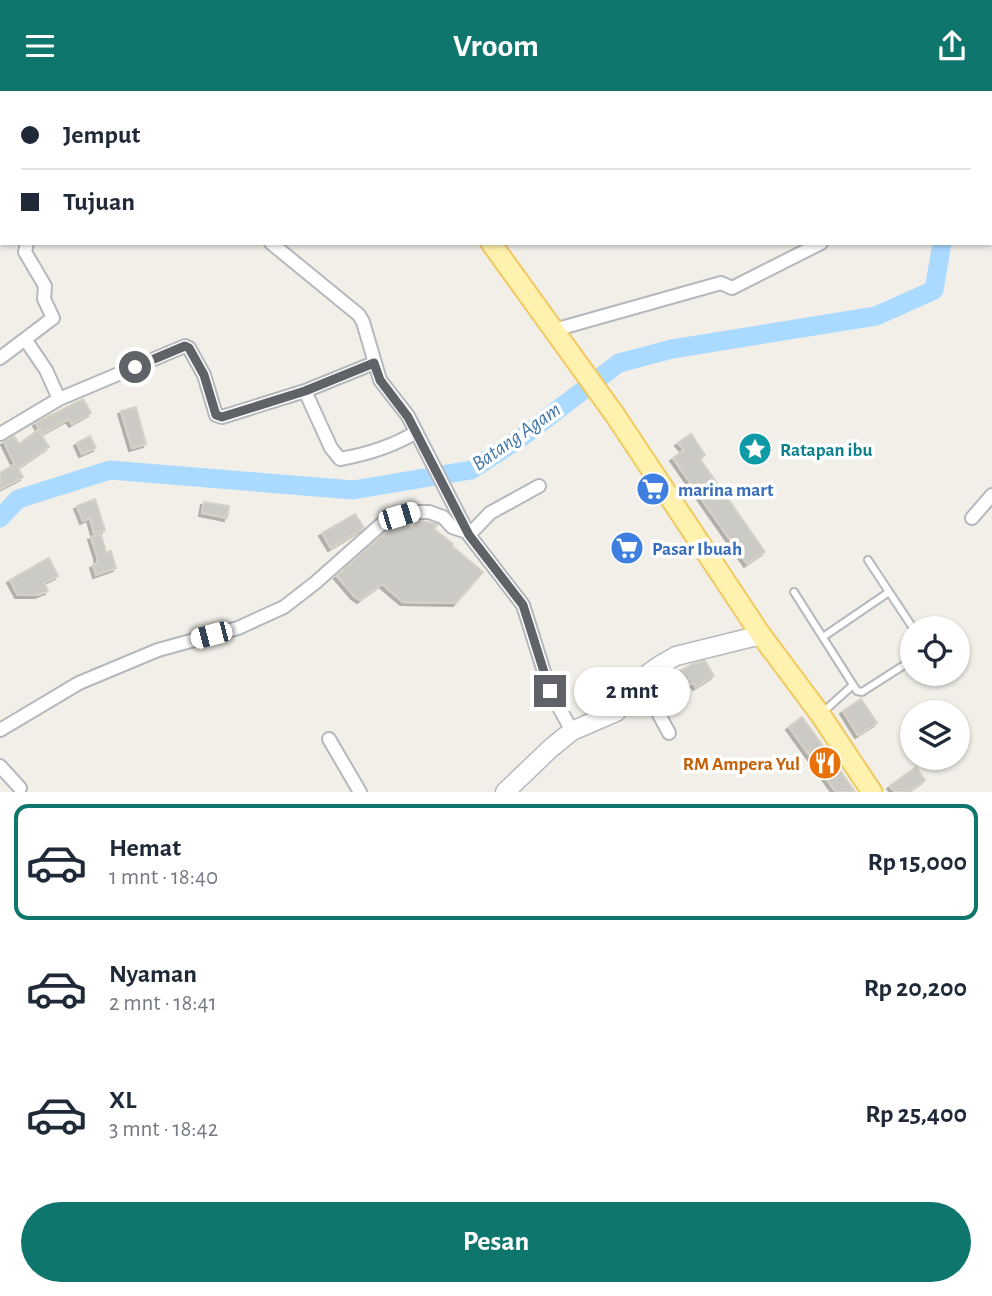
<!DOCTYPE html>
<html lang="id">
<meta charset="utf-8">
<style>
body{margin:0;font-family:"Alegreya Sans",sans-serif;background:#f2f2f3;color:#1f2937;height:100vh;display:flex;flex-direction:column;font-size:26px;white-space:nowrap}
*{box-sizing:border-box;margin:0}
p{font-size:23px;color:#747a83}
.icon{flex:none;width:38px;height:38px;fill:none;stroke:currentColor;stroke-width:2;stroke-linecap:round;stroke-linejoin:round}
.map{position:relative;height:701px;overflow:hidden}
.drawer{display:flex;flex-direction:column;background:#fff;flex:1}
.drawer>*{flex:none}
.top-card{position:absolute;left:0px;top:0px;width:992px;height:154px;box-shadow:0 2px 5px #0004;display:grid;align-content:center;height:154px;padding:0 21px;background:#fff}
.buttons{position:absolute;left:900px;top:525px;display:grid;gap:14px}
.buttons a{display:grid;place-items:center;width:70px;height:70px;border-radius:50%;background:#fff;box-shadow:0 2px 5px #0004;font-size:35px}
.end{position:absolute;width:32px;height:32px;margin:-16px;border:9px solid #5f6368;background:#fff;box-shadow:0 0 0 4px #fff}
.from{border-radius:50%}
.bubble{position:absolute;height:49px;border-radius:24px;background:#fff;box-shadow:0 2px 5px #0004;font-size:23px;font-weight:700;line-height:49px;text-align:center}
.car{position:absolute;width:21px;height:42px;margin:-21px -10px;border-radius:9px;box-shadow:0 0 5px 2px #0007;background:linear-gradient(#fff 24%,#345 0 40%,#fff 0 76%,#345 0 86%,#fff 0)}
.top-card b{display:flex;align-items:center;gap:24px;height:66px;font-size:26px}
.top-card b+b{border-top:2px solid #e0e1e3}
.top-card i{width:18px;height:18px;background:#1f2937}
ul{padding:12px 0 0;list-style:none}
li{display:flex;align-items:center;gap:21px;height:116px;margin:0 14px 10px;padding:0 7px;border:4px solid transparent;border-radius:14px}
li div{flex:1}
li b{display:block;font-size:26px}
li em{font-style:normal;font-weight:700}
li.selected{border-color:#0f766e}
li>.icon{width:63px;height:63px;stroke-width:1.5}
.cta{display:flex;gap:14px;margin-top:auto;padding:14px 21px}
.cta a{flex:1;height:80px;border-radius:42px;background:#0f766e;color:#fff;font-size:28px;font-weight:700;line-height:80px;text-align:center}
header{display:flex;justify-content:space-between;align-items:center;height:91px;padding:0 21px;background:#0f766e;color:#fff;font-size:32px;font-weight:700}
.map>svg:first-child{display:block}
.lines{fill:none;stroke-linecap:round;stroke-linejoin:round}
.river{stroke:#aadaff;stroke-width:19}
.building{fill:#cccac5;stroke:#d6d1c6;stroke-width:2;filter:url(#shadow)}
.lane-casing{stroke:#b5b8bc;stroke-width:10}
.street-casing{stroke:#b5b8bc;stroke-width:16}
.secondary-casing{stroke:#b6babf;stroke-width:21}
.primary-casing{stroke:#f2c960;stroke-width:23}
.lane{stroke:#fff;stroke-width:6}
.street{stroke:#fff;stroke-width:12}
.secondary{stroke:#fff;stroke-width:18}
.primary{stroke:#fff2af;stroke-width:19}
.route{stroke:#5f6368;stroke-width:9}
.labels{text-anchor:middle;stroke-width:7;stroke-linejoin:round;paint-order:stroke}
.culture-label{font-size:19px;font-weight:bold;fill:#0d838f;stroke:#fff;text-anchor:start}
.shop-label{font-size:19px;font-weight:bold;fill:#366cbe;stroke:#fff;text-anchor:start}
.food-label{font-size:19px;font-weight:bold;fill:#c56008;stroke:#fff;text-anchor:end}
.water-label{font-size:21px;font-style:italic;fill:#4174aa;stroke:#fff}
</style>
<header><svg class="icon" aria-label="menu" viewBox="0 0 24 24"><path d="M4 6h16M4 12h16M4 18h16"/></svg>Vroom<svg class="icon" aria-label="share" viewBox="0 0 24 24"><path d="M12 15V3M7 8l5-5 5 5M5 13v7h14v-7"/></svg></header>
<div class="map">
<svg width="992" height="701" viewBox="0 0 992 701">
<defs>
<filter id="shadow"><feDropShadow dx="-3" dy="3" stdDeviation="0" flood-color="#0004"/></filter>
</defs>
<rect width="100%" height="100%" fill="#f1efe8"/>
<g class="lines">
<path class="river" d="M990,55L992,54
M0,427L18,408L110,379L353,399L471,379L522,346L619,272L672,258L876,225L934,199L942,152"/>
</g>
<path class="building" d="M83,308L91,322L72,333L69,328L42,343L36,332Z
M136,316L146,353L132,357L121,320Z
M38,339L49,356L18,377L23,386L0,398V382L15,373L4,351L14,345L19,353Z
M691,343L705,364L700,368L765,461L747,473L673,367L684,359L678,352Z
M90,345L96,357L82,363L77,352Z
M95,408L105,439L94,442L90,427L83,430L77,415Z
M204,411L229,415L227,427L202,422Z
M355,423L364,437L331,457L322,442Z
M419,430L438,433L434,438L453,453L452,455L483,481L456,512L403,511L382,493L360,509L354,505L337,485L389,438L405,433L413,438Z
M101,443L106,462L111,460L116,477L96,484L93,474L98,472L97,465L91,446Z
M49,467L58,485L44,492L48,500L38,504H18L10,489Z
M705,570L714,585L696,596L693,592L688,594L680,580L693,573Z
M861,608L877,632L858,644L843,620Z
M802,626L826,659L855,701H836L789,636Z
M916,676L925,689L908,701H895L890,695Z"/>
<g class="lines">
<defs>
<path id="lane" d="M868,469L913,537
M794,501L857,600L862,601L912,569
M823,546L889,501
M822,622L853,594"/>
<path id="street" d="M59,0L60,2
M243,0V2
M563,0L566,2
M634,0V2
M818,0L822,2
M754,2L756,0
M984,2L985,0
M0,58L2,56
M271,152L359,224L363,231L380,289L408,325L469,444L523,514L550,600L572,640
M554,239L721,192L732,197L821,152
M25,248L46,279L59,308
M0,267L53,227L44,208L45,195L25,161L27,152
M305,300L374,272
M0,343L59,308L185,255L189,257L204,284L216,324L222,326L305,300L331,357L340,368C368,363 392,356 416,341
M972,427L992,404
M469,444L490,422L539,395
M639,594L654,614L669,642
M0,639L79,592L158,559L238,537L284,516L315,492L385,430L413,421H429L443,426L452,436L467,441
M329,648L360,701
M0,675L20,697"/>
<path id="secondary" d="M505,701L551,657L572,640L616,621L649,582L662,573L676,565L761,544"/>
<path id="primary" d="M381,0L382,2
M491,152L615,324L761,544L820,623L872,701"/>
</defs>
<use href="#lane" class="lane-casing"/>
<use href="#street" class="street-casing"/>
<use href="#secondary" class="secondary-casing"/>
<use href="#primary" class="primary-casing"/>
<use href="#lane" class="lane"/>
<use href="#street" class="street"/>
<use href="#secondary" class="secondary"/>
<use href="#primary" class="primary"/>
</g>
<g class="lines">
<path class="route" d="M135,276L185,255L189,257L204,284L216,324L222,326L305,300L374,272L380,289L408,326L469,444L523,514L550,600"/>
</g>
<defs>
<symbol id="sight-disc" viewBox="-11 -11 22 22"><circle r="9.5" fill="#0f9aa8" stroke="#fff"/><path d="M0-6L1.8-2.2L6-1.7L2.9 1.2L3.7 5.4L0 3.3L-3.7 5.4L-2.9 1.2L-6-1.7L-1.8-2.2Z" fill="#fff"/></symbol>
<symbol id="supermarket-disc" viewBox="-11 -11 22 22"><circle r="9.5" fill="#3f7fe0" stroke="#fff"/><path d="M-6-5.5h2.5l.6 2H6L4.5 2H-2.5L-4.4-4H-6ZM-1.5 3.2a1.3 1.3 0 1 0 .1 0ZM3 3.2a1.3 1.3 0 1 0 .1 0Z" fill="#fff"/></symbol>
<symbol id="restaurant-disc" viewBox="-11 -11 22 22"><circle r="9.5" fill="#e8710a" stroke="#fff"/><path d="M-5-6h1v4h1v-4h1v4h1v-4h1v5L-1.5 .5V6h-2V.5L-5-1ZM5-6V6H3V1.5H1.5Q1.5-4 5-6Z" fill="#fff"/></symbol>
</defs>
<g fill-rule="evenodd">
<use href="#sight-disc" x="736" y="339" width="38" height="38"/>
<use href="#supermarket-disc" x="634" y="379" width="38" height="38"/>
<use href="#supermarket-disc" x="608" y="438" width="38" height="38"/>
<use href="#restaurant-disc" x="806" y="653" width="38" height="38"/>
</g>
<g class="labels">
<g class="culture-label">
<text x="780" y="365">Ratapan ibu</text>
</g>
<g class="shop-label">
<text x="678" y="405">marina mart</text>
<text x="652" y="464">Pasar Ibuah</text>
</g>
<g class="food-label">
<text x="800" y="679">RM Ampera Yul</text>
</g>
<g class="water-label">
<text transform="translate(516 345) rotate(-35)" y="7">Batang Agam</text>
</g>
</g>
</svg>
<div class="buttons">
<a><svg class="icon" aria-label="locate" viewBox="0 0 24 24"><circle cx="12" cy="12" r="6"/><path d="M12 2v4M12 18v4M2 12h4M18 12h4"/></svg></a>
<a><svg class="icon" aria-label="layers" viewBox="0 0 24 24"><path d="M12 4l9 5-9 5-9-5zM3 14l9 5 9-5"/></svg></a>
</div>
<i class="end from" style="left:135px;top:276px"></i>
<i class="end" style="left:550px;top:600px"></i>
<div class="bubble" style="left:574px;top:576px;width:116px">2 mnt</div>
<i class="car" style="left:399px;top:425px;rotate:73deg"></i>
<i class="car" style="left:211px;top:544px;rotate:255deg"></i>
<div class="top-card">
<b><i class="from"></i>Jemput</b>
<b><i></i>Tujuan</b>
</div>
</div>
<section class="drawer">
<ul>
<li class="selected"><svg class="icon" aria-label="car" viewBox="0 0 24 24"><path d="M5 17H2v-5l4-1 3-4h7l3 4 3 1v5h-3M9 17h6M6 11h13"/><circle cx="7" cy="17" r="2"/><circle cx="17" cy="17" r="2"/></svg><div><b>Hemat</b><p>1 mnt · 18:40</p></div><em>Rp 15,000</em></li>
<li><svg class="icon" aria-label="car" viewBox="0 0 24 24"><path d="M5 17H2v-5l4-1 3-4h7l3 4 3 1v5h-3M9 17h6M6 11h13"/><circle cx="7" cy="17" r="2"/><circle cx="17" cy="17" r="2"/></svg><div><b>Nyaman</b><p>2 mnt · 18:41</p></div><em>Rp 20,200</em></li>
<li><svg class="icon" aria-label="car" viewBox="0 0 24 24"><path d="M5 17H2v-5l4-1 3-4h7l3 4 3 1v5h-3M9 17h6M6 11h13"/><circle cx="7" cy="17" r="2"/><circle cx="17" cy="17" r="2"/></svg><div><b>XL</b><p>3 mnt · 18:42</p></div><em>Rp 25,400</em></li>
</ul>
<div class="cta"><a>Pesan</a></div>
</section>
